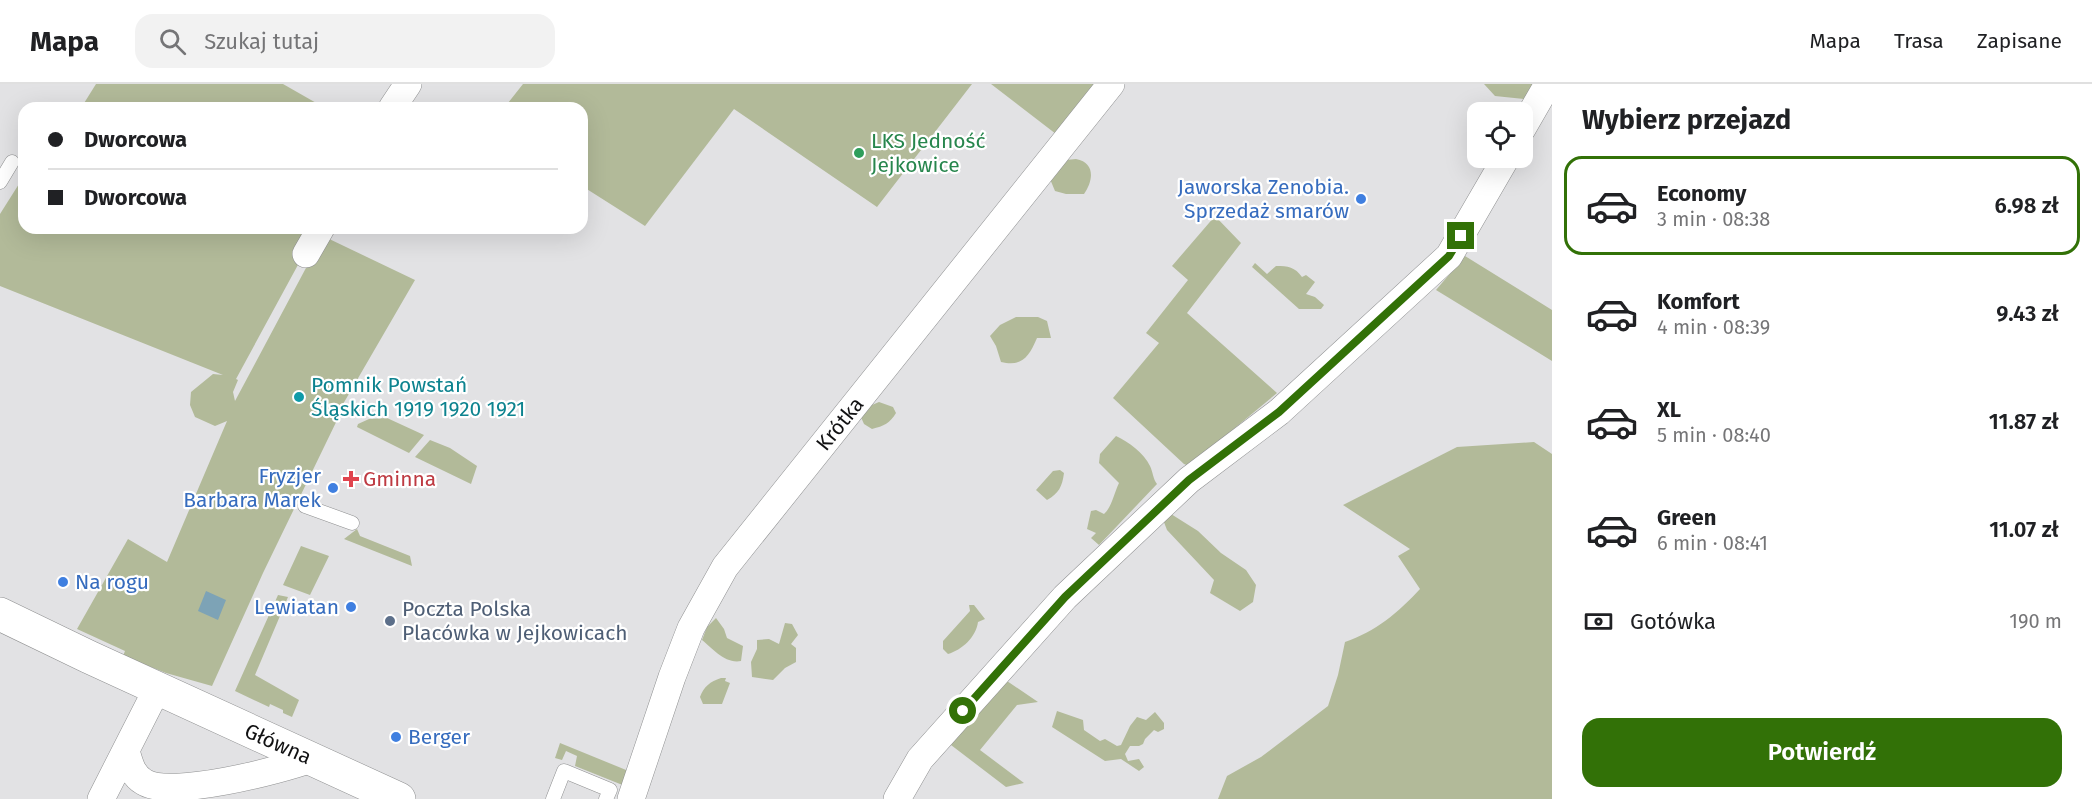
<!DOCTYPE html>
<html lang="pl">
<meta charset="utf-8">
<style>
body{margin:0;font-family:"Fira Sans",sans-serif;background:#f2f2f2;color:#202124;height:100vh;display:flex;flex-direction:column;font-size:22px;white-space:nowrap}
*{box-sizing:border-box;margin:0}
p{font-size:20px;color:#757577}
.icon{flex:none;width:33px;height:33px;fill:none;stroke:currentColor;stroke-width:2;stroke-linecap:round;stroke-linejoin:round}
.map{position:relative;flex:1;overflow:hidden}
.drawer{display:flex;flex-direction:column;background:#fff;width:540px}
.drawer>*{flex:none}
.hud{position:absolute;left:18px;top:18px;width:570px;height:132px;border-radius:18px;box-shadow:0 6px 24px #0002;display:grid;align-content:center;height:132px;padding:0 30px;background:#fff}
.buttons{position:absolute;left:1467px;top:18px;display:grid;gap:12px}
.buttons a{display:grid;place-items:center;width:66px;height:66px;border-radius:12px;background:#fff;box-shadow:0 6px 24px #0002;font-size:30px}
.end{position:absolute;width:27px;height:27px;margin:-14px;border:8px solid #327107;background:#fff;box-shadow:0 0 0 3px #fff}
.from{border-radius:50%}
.hud b{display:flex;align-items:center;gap:21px;height:57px;font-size:22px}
.hud b+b{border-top:2px solid #e0e0e0}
.hud i{width:15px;height:15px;background:#202124}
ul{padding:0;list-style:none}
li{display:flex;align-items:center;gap:18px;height:99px;margin:0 12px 9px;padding:0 18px;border:3px solid transparent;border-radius:18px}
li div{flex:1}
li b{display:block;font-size:22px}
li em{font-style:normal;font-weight:600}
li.current{border-color:#327107}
li>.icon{width:54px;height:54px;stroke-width:1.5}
h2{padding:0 30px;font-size:27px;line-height:72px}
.pay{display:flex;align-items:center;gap:15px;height:66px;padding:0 30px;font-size:22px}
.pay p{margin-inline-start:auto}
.cta{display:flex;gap:12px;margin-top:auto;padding:12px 30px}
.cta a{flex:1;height:69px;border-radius:18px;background:#327107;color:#fff;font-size:24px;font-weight:600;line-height:69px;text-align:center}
header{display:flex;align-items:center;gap:36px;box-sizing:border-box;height:84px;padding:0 30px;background:#fff;border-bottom:2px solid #e0e0e0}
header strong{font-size:28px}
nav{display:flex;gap:33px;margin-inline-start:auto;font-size:21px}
.search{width:420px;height:54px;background:#f2f2f2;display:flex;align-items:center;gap:15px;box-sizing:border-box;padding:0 21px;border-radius:18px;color:#757577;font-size:22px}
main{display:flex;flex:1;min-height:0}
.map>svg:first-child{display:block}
.green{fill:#b2ba99}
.water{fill:#7da3b6}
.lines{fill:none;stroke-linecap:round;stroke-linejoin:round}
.lane-casing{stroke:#8f9091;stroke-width:15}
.street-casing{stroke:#8f9091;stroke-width:28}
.secondary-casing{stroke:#8f9091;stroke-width:34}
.lane{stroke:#fff;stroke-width:14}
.street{stroke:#fff;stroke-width:27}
.secondary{stroke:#fff;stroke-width:33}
.route{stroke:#327107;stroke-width:8}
.leisure-dot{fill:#2e9e5b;stroke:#fff;stroke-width:2}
.shop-dot{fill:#3f7fe0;stroke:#fff;stroke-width:2}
.culture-dot{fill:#0f9aa8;stroke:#fff;stroke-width:2}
.health-dot{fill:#e0444e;stroke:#fff;stroke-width:2}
.service-dot{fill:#5c6f8a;stroke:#fff;stroke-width:2}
.labels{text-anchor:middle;stroke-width:4.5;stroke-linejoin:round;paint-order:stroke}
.leisure-label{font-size:21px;fill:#27864d;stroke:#fff;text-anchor:start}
.shop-label{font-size:21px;fill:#366cbe;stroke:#fff;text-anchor:end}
.culture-label{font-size:21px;fill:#0d838f;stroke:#fff;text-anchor:start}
.street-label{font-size:21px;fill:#111112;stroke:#fff}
.health-label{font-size:21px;fill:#be3a42;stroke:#fff;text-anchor:start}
.service-label{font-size:21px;fill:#4e5e75;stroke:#fff;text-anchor:start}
</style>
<header>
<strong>Mapa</strong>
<div class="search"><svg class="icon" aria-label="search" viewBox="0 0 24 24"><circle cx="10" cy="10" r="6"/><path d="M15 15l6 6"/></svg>Szukaj tutaj</div>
<nav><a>Mapa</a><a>Trasa</a><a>Zapisane</a></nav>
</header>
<main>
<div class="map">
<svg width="1552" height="715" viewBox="0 0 1552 715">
<rect width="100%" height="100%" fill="#e2e2e4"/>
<path class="green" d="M96,0H283L325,24H81Z
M523,0H972L877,123L734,25L645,142L582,102V24H504Z
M991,0H1104L1056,50Z
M1484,0H1538L1524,15L1495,12Z
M1076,75C1096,79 1093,97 1084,110H1066L1055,107L1050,95L1066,76Z
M24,92V144H318L236,295L238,296L233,308L235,317L323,152L415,196L339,327L341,328L263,489L212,602L166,589L123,572L125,567L77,545L128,455L167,478L227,337L215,342L195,333L190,321L191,308L213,290L223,291L0,202V130Z
M1215,132L1241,159L1187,229L1277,309L1189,382L1184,380L1113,314L1159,259L1146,249L1188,196L1172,182Z
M1465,172L1552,226V277L1436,206Z
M1255,179L1267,190L1276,182C1288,182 1295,183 1302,193L1306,191L1315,198L1306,210L1315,213L1324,221L1321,225H1299L1252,183Z
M1016,233H1038L1047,237L1051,254H1037C1029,273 1022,283 1001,278L996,262L990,252L1000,241Z
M879,318L893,323L896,329C890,339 884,342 872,345L864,340L860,331L865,324Z
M387,334L424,351L409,369L357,343L358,340L369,335Z
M1116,352C1129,358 1144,369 1150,382C1153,388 1153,395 1157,400L1099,461L1091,454L1096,449L1087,445L1091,427L1096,426L1104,430C1112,423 1114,409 1119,399L1099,379L1100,370Z
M430,356L450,364L477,382L471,400L415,373Z
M1534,358L1552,370V715H1218L1227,692L1261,673L1328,622L1338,591L1345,558C1375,548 1399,528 1420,505L1398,472L1410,465L1343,421L1457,363Z
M1060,386L1064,389C1062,403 1059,409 1047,416L1036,406L1053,387Z
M1171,430L1198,447L1221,469L1246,486L1256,501L1253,518L1240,527L1210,509L1214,496L1167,446L1162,433Z
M357,445L360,452L410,472L412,482L344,455Z
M301,462L329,472L310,511L283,501Z
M278,511L288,513L255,591L299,616L292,633L283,629V626L270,620L269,623L235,607Z
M969,521H974L985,535L978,538C976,553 962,566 948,570L943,565V557L970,527Z
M716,534L724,545L727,554L743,562L741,577C725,580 713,565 702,556L707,543Z
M785,539L792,540L798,551L791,560L796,564V578L785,584L773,596L752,593L751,578L757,565V556L769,555L779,560Z
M721,594H726L725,597L730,599L722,620H703L700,613C704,602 710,598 721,594Z
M1007,597L1038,618L1017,621L980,666L1024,699L1006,703L951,661L968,634Z
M1057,627L1083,636L1084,646L1100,657L1105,655L1117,662L1121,661L1130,642L1137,633L1146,636L1155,628L1164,639V645L1158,648L1154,646L1145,655L1143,660L1139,662H1130L1125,670L1128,677L1139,675L1144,683L1139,687L1121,675L1105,677L1052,643Z
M560,659L631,688L625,702L575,682L577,672L566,667L562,676L555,674Z"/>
<path class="water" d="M206,507L226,516L218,536L198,527Z"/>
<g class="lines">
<defs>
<path id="lane" d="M0,98L12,78
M305,422L352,439
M553,715L564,687L610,706L606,715"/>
<path id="street" d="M392,24L408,0
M1522,45L1548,0
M306,170L321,144
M126,667C130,680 132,691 144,698C170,715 281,686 311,675
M101,715L157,605
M631,715L672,593L691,544L725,483L1111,0
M897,715L920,675L1065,513L1189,396L1279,328L1449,172L1506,74"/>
<path id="secondary" d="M0,530L89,573L399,715"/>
</defs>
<use href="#lane" class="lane-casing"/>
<use href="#street" class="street-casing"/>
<use href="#secondary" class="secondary-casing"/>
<use href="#lane" class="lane"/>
<use href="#street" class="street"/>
<use href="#secondary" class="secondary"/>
</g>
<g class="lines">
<path class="route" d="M963,627L1065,513L1189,396L1279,328L1449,172L1461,152"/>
</g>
<circle class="leisure-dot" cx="859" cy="69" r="6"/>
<g class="shop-dot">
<circle cx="1361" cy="115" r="6"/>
<circle cx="333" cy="404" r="6"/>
<circle cx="63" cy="498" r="6"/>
<circle cx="351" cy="523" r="6"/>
<circle cx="396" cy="653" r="6"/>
</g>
<circle class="culture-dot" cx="299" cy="313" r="6"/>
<path class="health-dot" d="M348 386h6v6h6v6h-6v6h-6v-6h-6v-6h6z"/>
<circle class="service-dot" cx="390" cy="537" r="6"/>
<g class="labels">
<g class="leisure-label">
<text x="871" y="64">LKS Jedność<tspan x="871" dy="24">Jejkowice</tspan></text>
</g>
<g class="shop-label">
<text x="1349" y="110">Jaworska Zenobia.<tspan x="1349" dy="24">Sprzedaż smarów</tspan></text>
<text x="321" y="399">Fryzjer<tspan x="321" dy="24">Barbara Marek</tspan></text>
<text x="75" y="505" text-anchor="start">Na rogu</text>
<text x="339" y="530">Lewiatan</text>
<text x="408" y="660" text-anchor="start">Berger</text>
</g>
<g class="culture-label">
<text x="311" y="308">Pomnik Powstań<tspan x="311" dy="24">Śląskich 1919 1920 1921</tspan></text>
</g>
<g class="street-label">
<text transform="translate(840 340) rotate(-51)" y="7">Krótka</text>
<text transform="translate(278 660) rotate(24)" y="7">Główna</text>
</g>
<g class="health-label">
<text x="363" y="402">Gminna</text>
</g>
<g class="service-label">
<text x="402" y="532">Poczta Polska<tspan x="402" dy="24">Placówka w Jejkowicach</tspan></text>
</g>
</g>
</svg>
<div class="buttons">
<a><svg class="icon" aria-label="locate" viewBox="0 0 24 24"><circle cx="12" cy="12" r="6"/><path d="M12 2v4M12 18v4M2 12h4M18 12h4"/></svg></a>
</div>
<i class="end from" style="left:963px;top:627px"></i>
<i class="end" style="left:1461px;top:152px"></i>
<div class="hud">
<b><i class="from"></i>Dworcowa</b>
<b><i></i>Dworcowa</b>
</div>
</div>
<section class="drawer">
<h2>Wybierz przejazd</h2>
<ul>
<li class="current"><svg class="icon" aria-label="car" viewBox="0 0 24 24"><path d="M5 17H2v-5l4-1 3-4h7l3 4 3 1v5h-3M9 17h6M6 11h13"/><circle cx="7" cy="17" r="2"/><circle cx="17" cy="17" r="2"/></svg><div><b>Economy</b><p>3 min · 08:38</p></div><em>6.98 zł</em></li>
<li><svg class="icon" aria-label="car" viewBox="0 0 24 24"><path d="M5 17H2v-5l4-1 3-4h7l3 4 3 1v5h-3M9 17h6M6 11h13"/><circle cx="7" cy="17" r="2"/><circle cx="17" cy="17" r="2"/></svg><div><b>Komfort</b><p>4 min · 08:39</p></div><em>9.43 zł</em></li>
<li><svg class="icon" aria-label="car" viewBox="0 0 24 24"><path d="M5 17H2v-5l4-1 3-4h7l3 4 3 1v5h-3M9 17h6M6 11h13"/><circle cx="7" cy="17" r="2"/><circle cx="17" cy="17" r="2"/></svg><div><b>XL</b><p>5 min · 08:40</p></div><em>11.87 zł</em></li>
<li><svg class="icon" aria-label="car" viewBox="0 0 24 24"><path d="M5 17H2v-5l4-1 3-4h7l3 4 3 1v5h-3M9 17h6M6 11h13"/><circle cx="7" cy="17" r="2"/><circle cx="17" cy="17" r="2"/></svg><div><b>Green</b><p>6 min · 08:41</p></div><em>11.07 zł</em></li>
</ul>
<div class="pay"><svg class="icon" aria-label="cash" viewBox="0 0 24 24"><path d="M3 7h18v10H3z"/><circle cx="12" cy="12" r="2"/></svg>Gotówka<p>190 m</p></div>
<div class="cta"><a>Potwierdź</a></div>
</section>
</main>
